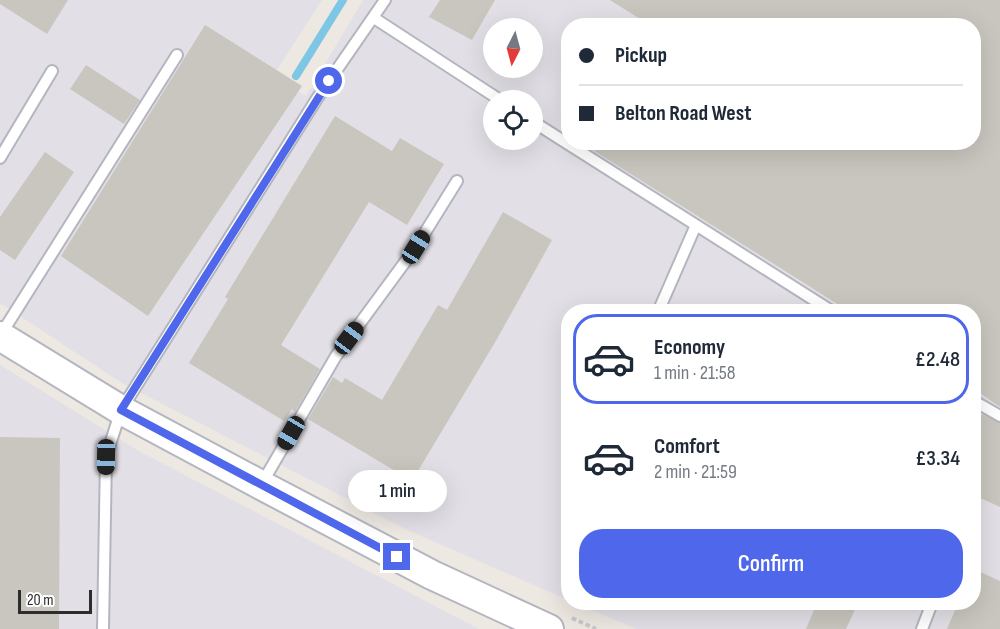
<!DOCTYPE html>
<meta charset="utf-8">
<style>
body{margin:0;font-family:"Sofia Sans Condensed",sans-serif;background:#f2f2f3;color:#1f2937;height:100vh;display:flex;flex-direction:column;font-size:22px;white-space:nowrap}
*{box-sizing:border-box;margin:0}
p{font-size:20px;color:#747a83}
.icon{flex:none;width:33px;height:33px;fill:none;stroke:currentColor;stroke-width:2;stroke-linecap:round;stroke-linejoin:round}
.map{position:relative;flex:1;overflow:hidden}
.drawer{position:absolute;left:561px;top:304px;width:420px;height:306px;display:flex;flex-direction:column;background:#fff;border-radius:24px;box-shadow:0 6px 24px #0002}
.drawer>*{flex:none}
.guide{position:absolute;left:561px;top:18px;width:420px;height:132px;border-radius:24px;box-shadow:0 6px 24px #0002;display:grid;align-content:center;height:132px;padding:0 18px;background:#fff}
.needle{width:39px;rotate:186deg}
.controls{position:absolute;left:483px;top:18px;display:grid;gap:12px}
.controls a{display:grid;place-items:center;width:60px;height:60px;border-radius:50%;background:#fff;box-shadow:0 6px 24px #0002;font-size:30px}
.scale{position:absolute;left:18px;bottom:15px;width:74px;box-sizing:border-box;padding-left:6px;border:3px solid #2d2d2d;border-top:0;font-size:16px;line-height:21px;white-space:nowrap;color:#2d2d2d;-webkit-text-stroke:4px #fff;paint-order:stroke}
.end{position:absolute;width:27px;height:27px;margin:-14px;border:8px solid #4f67eb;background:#fff;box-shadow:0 0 0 3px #fff}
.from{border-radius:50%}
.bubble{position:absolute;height:42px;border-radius:21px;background:#fff;box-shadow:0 6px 24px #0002;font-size:20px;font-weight:600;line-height:42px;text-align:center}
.car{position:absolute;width:18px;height:36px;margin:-18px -9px;border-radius:8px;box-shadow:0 0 4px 2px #0007;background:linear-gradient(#222 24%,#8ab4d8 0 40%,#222 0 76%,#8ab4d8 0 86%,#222 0)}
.guide b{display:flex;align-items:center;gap:21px;height:57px;font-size:22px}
.guide b+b{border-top:2px solid #e0e1e3}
.guide i{width:15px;height:15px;background:#1f2937}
ul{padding:10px 0 0;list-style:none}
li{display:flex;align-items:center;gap:18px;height:90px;margin:0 12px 9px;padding:0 6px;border:3px solid transparent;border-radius:24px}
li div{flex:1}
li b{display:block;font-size:22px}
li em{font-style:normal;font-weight:600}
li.on{border-color:#4f67eb}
li>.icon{width:54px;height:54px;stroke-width:1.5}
.primary-button{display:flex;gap:12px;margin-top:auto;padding:12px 18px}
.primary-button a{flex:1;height:69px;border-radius:24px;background:#4f67eb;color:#fff;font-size:24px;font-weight:600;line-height:69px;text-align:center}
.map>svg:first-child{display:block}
.industrial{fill:#e2e0e6;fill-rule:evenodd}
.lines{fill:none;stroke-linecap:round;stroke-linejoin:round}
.stream{stroke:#7dc6e5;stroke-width:8}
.building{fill:#c9c6bf}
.lane-casing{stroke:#b4b6bf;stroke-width:14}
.secondary-casing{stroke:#b4b6bf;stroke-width:32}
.path{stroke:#c8c8c8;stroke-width:4;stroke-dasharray:4.5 3;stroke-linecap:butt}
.lane{stroke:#fff;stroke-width:10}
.secondary{stroke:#fff;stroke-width:28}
.route{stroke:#4f67eb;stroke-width:8}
</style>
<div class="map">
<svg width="1000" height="629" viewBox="0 0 1000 629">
<rect width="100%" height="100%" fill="#ede8e1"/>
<path class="industrial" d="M0,0H322L273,76L306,96L363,0H1000V629H636L576,603H974V312H568V600L405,529L122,383L0,303ZM568,26H974V142H568ZM494,28H532V68H494ZM494,100H532V140H494Z
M0,365L139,451L479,629H0Z"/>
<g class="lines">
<path class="stream" d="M296,76L343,0"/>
</g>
<path class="building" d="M0,0H68L47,34L0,4Z
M440,0H495L472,40L429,17Z
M610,0H1000V407L974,389V312H850L580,142H974V26H651Z
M205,25L302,86L148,316L61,256Z
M86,65L140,100L124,124L70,89Z
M335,116L392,151L400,138L444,164L407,225L369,202L281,345L320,369L295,412L292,409L284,421L189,363L228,299L225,297Z
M45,152L74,172L15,260L0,250V217Z
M503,212L552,240L497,339L412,481L308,419L333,377L342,383L345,378L382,400L438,305L447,310Z
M982,414L1000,423V507L974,495V433Z
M0,437L60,438L59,629H0Z
M974,569L1000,581V629H947L958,603H974Z
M817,603H858L846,629H806Z"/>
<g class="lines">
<defs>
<path id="lane" d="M374,18L500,100
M532,121L833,312
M0,158L52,71
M658,312L696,225
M0,336L177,55
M974,401L1000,416
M261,485L336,356L416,247L457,181
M103,629L106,457L121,410L318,97L385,0
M922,629L932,603"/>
<path id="secondary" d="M0,336L121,410L261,485L432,575L549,629"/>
</defs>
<use href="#lane" class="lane-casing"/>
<use href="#secondary" class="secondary-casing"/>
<path class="path" d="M572,618L596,629"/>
<use href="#lane" class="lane"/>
<use href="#secondary" class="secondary"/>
</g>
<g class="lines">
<path class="route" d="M329,81L121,410L397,557"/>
</g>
</svg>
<div class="controls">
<a><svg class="needle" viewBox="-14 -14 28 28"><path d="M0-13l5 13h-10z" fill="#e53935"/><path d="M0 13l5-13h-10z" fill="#747a83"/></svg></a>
<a><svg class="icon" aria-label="locate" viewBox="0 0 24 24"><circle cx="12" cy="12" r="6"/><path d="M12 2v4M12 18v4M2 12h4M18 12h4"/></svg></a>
</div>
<div class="scale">20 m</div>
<i class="end from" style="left:329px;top:81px"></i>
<i class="end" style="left:397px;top:557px"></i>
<div class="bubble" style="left:348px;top:470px;width:99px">1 min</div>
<i class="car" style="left:416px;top:247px;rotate:32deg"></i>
<i class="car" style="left:349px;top:338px;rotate:37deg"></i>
<i class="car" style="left:291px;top:433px;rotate:210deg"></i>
<i class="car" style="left:106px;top:457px;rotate:181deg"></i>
<div class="guide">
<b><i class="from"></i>Pickup</b>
<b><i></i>Belton Road West</b>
</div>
<section class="drawer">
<ul>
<li class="on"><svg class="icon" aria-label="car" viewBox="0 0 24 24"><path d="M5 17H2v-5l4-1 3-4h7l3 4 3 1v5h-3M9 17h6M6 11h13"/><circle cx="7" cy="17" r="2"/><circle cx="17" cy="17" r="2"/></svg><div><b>Economy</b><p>1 min · 21:58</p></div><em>£2.48</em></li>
<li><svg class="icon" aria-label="car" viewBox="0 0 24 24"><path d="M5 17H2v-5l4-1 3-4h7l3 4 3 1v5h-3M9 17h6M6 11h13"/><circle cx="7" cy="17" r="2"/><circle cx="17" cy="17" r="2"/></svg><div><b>Comfort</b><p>2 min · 21:59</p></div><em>£3.34</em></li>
</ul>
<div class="primary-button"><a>Confirm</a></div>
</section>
</div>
